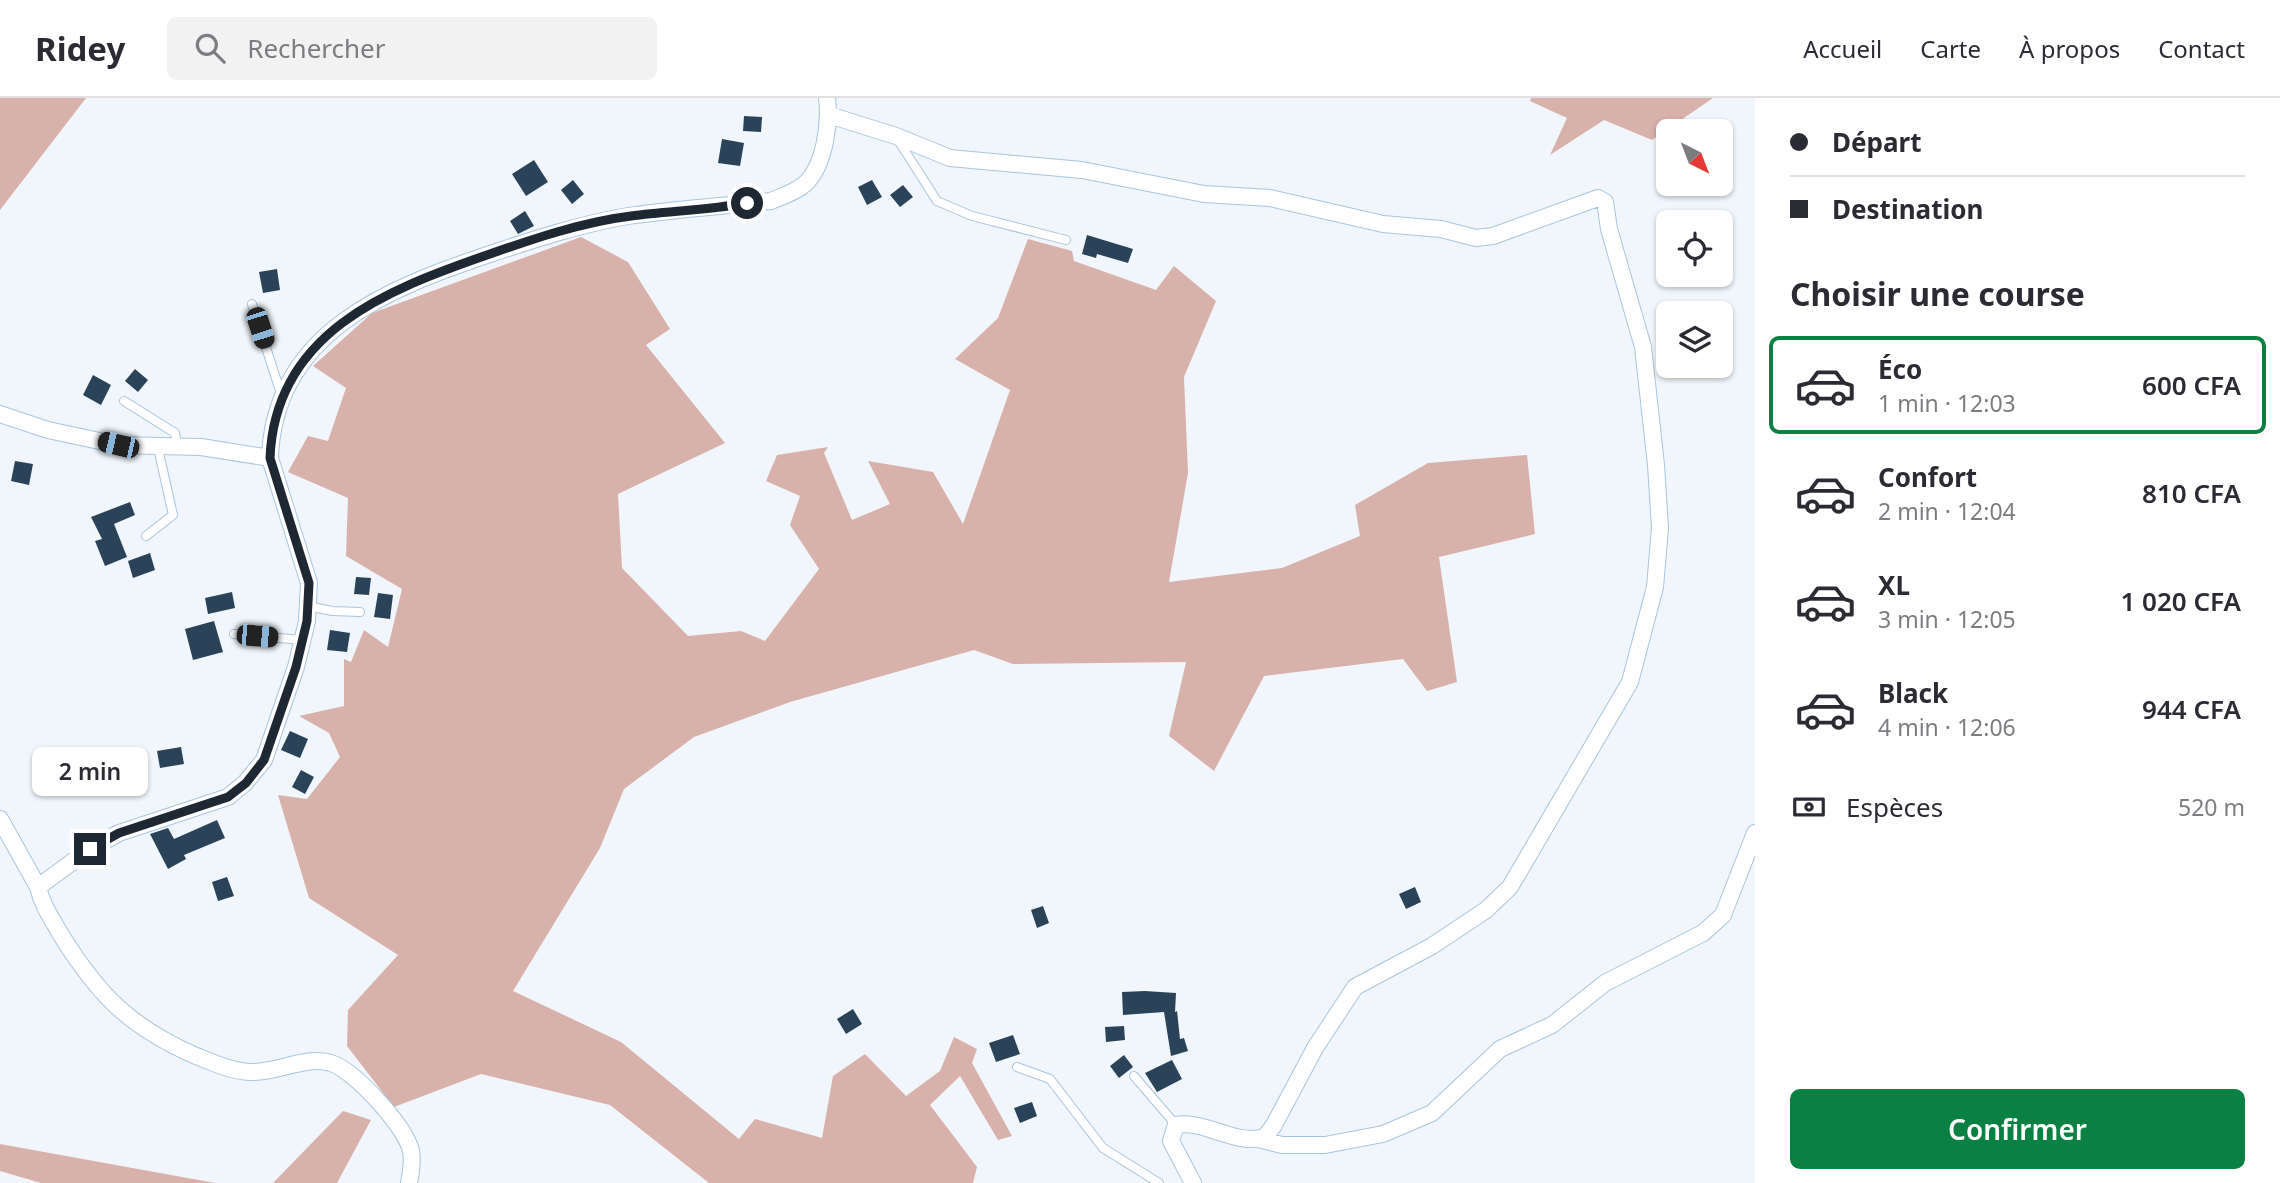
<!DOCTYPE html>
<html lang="fr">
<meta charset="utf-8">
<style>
body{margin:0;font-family:"Noto Sans",sans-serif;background:#f2f2f3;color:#2b2b33;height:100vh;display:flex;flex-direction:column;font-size:26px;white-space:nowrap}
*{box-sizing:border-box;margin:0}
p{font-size:23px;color:#7c7c81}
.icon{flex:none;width:38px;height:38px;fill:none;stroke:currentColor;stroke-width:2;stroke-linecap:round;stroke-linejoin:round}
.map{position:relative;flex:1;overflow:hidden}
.side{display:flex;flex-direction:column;background:#fff;width:525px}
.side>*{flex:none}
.top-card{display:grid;align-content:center;height:154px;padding:0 35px;background:#fff}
.needle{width:46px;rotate:138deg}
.controls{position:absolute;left:1656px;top:21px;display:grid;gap:14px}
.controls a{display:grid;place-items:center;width:77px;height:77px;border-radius:10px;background:#fff;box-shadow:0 2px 5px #0004;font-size:35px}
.end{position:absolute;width:32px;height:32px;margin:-16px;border:9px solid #1d2832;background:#fff;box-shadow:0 0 0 4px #fff}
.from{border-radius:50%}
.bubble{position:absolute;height:49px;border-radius:10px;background:#fff;box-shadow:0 2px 5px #0004;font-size:23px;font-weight:600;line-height:49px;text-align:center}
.car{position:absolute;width:21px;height:42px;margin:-21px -10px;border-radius:9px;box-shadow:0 0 5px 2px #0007;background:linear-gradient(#222 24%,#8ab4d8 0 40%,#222 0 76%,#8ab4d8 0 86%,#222 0)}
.top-card b{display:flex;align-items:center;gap:24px;height:66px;font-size:26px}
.top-card b+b{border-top:2px solid #e1e1e2}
.top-card i{width:18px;height:18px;background:#2b2b33}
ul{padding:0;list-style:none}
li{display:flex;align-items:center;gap:21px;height:98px;margin:0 14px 10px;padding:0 21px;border:4px solid transparent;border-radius:10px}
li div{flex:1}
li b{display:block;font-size:26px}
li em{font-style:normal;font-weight:600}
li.on{border-color:#0b8043}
li>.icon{width:63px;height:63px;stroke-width:1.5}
h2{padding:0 35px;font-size:32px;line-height:84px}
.pay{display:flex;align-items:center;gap:18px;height:77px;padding:0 35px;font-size:26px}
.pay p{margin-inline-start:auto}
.button{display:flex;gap:14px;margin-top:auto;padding:14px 35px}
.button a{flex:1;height:80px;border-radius:10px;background:#0b8043;color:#fff;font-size:28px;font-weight:600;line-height:80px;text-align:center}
header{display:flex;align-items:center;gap:42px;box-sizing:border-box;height:98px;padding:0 35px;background:#fff;border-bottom:2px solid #e1e1e2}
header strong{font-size:33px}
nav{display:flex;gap:38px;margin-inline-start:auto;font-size:24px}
.search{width:490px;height:63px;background:#f2f2f3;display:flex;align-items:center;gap:18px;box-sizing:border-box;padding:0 24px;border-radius:10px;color:#7c7c81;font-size:26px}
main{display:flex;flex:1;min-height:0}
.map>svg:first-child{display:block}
.forest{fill:#d8b1aa}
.building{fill:#2a4358}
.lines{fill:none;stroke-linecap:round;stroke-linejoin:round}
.service-casing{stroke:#a8c5de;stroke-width:10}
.minor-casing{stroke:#a8c5de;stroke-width:18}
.service{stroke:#fff;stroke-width:8}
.minor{stroke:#fff;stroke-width:16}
.route{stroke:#1d2832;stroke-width:9}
</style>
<header>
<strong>Ridey</strong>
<div class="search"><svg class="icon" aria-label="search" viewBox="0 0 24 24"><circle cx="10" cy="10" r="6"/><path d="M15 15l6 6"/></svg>Rechercher</div>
<nav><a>Accueil</a><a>Carte</a><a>À propos</a><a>Contact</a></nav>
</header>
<main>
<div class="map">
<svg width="1755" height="1085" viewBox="0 0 1755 1085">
<rect width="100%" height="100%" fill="#f0f6fb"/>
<path class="forest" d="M0,0H86L0,112Z
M1531,0H1713L1652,42L1604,22L1550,57L1567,20L1530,3Z
M581,139L628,164L670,231L646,247L725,345L618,396L622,470L688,538L741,533L765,543L819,471L790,427L800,398L766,383L777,357L828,349L824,355L852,422L890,406L868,363L933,374L963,426L1010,292L955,261L998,220L1028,141L1072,153L1074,163L1156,192L1174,168L1216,203L1184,279L1188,375L1169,484L1282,470L1360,438L1355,407L1428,365L1527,357L1535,436L1439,459L1457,584L1427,593L1403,561L1264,578L1214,673L1169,638L1186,564L1013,566L974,552L790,604L694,639L624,691L600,750L513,893L621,944L739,1041L755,1021L822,1040L833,978L865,956L906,998L940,973L954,939L977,951L972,965L1012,1038L998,1042L960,978L930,1007L977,1069L973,1085H709L610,1007L481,976L394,1009L347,948L348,912L398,857L309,800L278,697L307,701L340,659L329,635L299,618L344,608V561L351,564L364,532L388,549L402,491L346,458L348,400L288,374L308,338L328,343L346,290L313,268L372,215Z
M343,1013L371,1022L337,1085H273Z
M0,1046L215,1085H41L0,1073Z"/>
<path class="building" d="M744,18L762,19L761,34L743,33Z
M722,41L744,45L740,68L718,65Z
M534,62L548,84L526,98L512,76Z
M573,82L584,96L572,106L561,92Z
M872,82L882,99L867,107L858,89Z
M903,87L913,99L900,109L890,97Z
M525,113L534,128L518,136L510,123Z
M1087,137L1133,151L1128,165L1097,156L1096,160L1082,156Z
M277,171L280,192L263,195L259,174Z
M135,271L148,282L138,294L125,283Z
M93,277L111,287L101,307L83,297Z
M15,363L33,366L29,387L11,383Z
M130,404L135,417L114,426L127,459L105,468L95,443L102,441L91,419Z
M150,455L155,472L133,480L128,463Z
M356,479L371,480L369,497L354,496Z
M232,494L235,510L208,516L205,500Z
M378,495L393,497L390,521L374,519Z
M214,523L223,554L193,562L185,531Z
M330,532L350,535L347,554L327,552Z
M290,633L308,641L300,660L281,652Z
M181,649L184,666L160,670L157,653Z
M301,672L314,679L305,696L292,689Z
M217,722L225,740L184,757L186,761L168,771L150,736L168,730L174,741Z
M227,779L234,798L218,803L212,784Z
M1415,789L1421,804L1406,811L1399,796Z
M1043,808L1049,825L1037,830L1031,812Z
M1145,893L1176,895L1175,914L1177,913L1180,941L1184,940L1188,953L1171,958L1164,914L1123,917L1122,894Z
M853,911L862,926L846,936L837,921Z
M1124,928L1125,942L1106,944L1105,929Z
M1013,937L1020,956L996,964L989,945Z
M1124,957L1133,969L1119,980L1110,968Z
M1172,962L1182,981L1157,994L1145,975Z
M1032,1004L1037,1018L1020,1025L1014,1010Z"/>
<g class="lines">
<defs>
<path id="service" d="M898,42L937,103L972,118L1066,142
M252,206L282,299
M124,303L175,335L177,348
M146,438L173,417L158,350
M308,508L332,513L360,514
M234,536L302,542
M1017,969L1050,981L1103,1050L1159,1085
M1134,978L1176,1027"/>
<path id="minor" d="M829,17L896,38L950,60L1082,72L1204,96L1270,100L1383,126L1441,131L1476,140L1493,138L1598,100L1605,104L1609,131L1643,249L1656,367L1660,430L1655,489L1630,584L1510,789L1486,812L1432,848L1355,889L1315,950L1274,1027L1265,1039C1234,1048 1207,1022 1176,1027L1171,1043L1193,1085
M0,316L48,332L118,347L201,349L270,360
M0,721L38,789
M1258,1041L1282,1047H1325L1383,1036L1432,1015L1500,951L1552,927L1605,885L1703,835L1723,817L1755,735
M409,1085C411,1075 413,1063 411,1053C406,1029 354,972 331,965C307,957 277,975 252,974C233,974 214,965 196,958C130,929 99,898 61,837C52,821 42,807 38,789L90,751L119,735L228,699L245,685L264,662L296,569L307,523L309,485L270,360C274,234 389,190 490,156C535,141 581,126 628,118C675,111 724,108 771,103C783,98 796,94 806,85C825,66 830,25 827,0"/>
</defs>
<use href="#service" class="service-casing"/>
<use href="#minor" class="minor-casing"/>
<use href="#service" class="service"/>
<use href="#minor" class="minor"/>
</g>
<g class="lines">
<path class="route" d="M90,751L119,735L228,699L246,685L264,662L296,569L307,523L309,485L270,360C275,235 386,192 487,157C533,141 582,124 631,118C670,113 709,112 747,105"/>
</g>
</svg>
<div class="controls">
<a><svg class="needle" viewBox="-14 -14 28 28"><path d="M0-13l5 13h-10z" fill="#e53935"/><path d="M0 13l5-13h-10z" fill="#7c7c81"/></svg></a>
<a><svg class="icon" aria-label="locate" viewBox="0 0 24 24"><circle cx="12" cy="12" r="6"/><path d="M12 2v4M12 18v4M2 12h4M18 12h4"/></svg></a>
<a><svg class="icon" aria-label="layers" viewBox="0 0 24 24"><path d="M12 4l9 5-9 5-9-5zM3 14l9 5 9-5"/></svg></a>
</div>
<i class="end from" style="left:747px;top:105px"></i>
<i class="end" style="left:90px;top:751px"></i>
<div class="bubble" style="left:32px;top:649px;width:116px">2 min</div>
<i class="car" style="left:260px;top:230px;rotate:162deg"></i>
<i class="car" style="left:118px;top:347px;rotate:283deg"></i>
<i class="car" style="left:257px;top:538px;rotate:95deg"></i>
</div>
<section class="side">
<div class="top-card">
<b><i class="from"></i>Départ</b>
<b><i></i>Destination</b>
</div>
<h2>Choisir une course</h2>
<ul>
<li class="on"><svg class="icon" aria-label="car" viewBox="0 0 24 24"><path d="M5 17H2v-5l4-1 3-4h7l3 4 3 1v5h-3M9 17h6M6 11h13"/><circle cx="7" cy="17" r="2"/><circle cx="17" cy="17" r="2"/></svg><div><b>Éco</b><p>1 min · 12:03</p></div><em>600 CFA</em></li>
<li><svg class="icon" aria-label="car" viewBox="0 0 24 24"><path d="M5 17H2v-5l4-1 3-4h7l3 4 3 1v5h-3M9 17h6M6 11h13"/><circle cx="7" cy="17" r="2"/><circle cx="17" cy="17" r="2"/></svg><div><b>Confort</b><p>2 min · 12:04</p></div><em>810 CFA</em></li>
<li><svg class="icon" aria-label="car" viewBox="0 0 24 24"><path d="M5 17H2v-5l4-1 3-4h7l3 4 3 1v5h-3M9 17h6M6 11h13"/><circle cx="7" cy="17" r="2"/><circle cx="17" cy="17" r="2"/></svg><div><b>XL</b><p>3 min · 12:05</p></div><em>1 020 CFA</em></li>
<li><svg class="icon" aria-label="car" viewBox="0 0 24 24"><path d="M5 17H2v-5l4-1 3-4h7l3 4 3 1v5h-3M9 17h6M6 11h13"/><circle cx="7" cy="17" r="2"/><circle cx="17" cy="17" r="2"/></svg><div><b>Black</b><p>4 min · 12:06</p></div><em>944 CFA</em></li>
</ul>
<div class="pay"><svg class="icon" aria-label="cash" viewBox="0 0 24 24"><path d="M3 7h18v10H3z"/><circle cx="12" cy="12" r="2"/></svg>Espèces<p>520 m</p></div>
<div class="button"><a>Confirmer</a></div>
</section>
</main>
